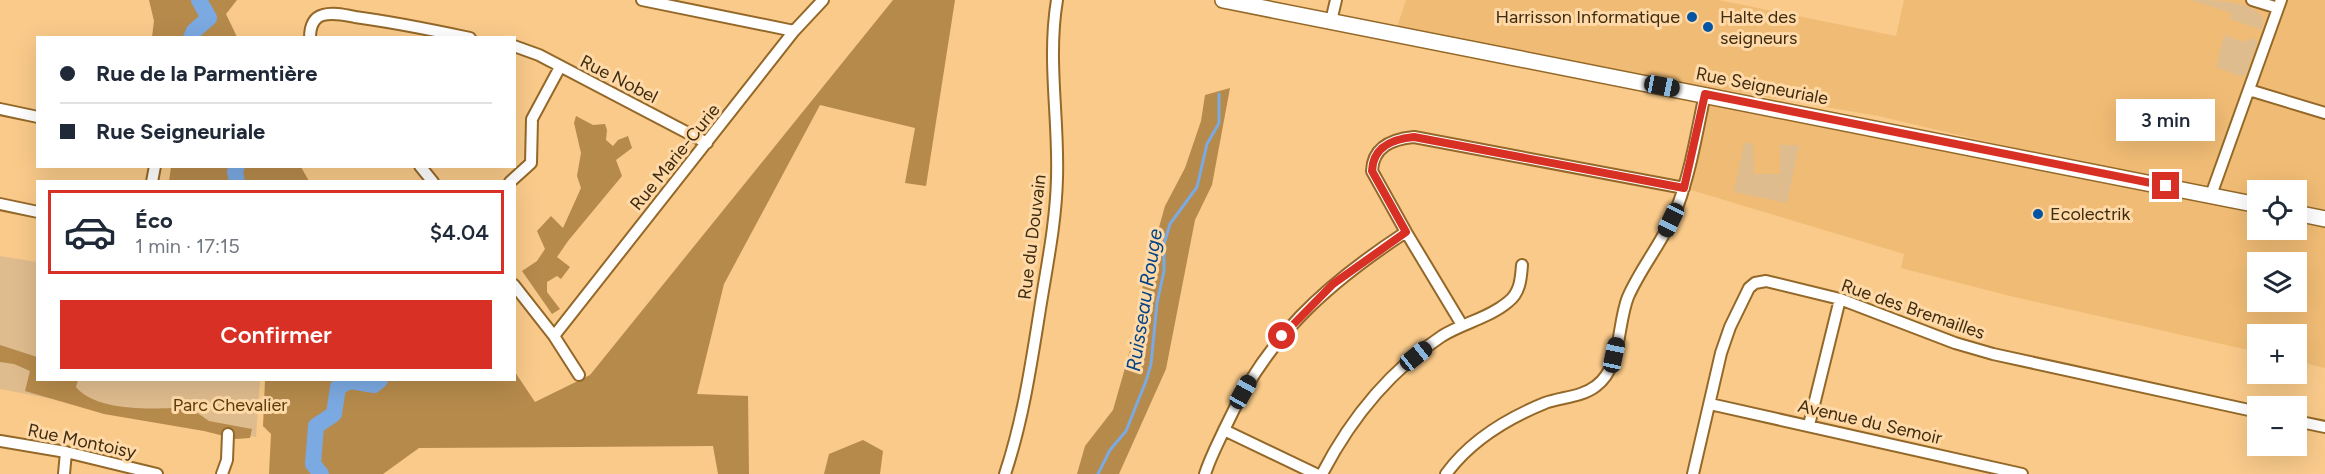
<!DOCTYPE html>
<html lang="fr">
<meta charset="utf-8">
<style>
body{margin:0;font-family:Figtree,sans-serif;background:#f6f6f7;color:#1f2937;height:100vh;display:flex;flex-direction:column;font-size:22px;white-space:nowrap}
*{box-sizing:border-box;margin:0}
p{font-size:20px;color:#747a83}
.icon{flex:none;width:33px;height:33px;fill:none;stroke:currentColor;stroke-width:2;stroke-linecap:round;stroke-linejoin:round}
.map{position:relative;flex:1;overflow:hidden}
.details{position:absolute;left:36px;top:180px;width:480px;height:201px;display:flex;flex-direction:column;background:#fff;border-radius:0px;box-shadow:0 6px 24px #0002}
.details>*{flex:none}
.hud{position:absolute;left:36px;top:36px;width:480px;height:132px;border-radius:0px;box-shadow:0 6px 24px #0002;display:grid;align-content:center;height:132px;padding:0 24px;background:#fff}
.fabs{position:absolute;left:2247px;top:180px;display:grid;gap:12px}
.fabs a{display:grid;place-items:center;width:60px;height:60px;border-radius:0px;background:#fff;box-shadow:0 6px 24px #0002;font-size:30px}
.end{position:absolute;width:27px;height:27px;margin:-14px;border:8px solid #d93025;background:#fff;box-shadow:0 0 0 3px #fff}
.from{border-radius:50%}
.bubble{position:absolute;height:42px;border-radius:0px;background:#fff;box-shadow:0 6px 24px #0002;font-size:20px;font-weight:600;line-height:42px;text-align:center}
.car{position:absolute;width:18px;height:36px;margin:-18px -9px;border-radius:8px;box-shadow:0 0 4px 2px #0007;background:linear-gradient(#222 24%,#8ab4d8 0 40%,#222 0 76%,#8ab4d8 0 86%,#222 0)}
.hud b{display:flex;align-items:center;gap:21px;height:57px;font-size:22px}
.hud b+b{border-top:2px solid #e0e1e3}
.hud i{width:15px;height:15px;background:#1f2937}
ul{padding:10px 0 0;list-style:none}
li{display:flex;align-items:center;gap:18px;height:84px;margin:0 12px 9px;padding:0 12px;border:3px solid transparent;border-radius:0px}
li div{flex:1}
li b{display:block;font-size:22px}
li em{font-style:normal;font-weight:600}
li.on{border-color:#d93025}
li>.icon{width:54px;height:54px;stroke-width:1.5}
.primary-button{display:flex;gap:12px;margin-top:auto;padding:12px 24px}
.primary-button a{flex:1;height:69px;border-radius:0px;background:#d93025;color:#fff;font-size:24px;font-weight:600;line-height:69px;text-align:center}
.map>svg:first-child{display:block}
.built{fill:#f0bc75;fill-rule:evenodd}
.green{fill:#dfbc8e}
.forest{fill:#b68a4b}
.lines{fill:none;stroke-linecap:round;stroke-linejoin:round}
.stream{stroke:#7ba9e2;stroke-width:3}
.river{stroke:#7ba9e2;stroke-width:16}
.street-casing{stroke:#936828;stroke-width:14}
.secondary-casing{stroke:#936828;stroke-width:18}
.street{stroke:#fff;stroke-width:10}
.secondary{stroke:#fff;stroke-width:15}
.route{stroke:#d93025;stroke-width:8}
.poi-dot{fill:#0355a3;stroke:#ffd9a7;stroke-width:2}
.labels{text-anchor:middle;stroke-width:6;stroke-linejoin:round;paint-order:stroke}
.poi-label{font-size:18px;fill:#3e2c11;stroke:#ffd9a7;text-anchor:start}
.street-label{font-size:18px;fill:#3e2c11;stroke:#ffd9a7}
.park-label{font-size:18px;fill:#5c3d09;stroke:#ffd9a7}
.water-label{font-size:20px;font-style:italic;fill:#004487;stroke:#ffd9a7}
</style>
<div class="map">
<svg width="2325" height="474" viewBox="0 0 2325 474">
<rect width="100%" height="100%" fill="#f9ca8a"/>
<path class="built" d="M1406,0H1719L1896,36L1904,0H2325V219L2297,213L2296,190H2258L2257,205L1878,116L1395,33Z
M1709,103L2257,214L2258,230H2296L2297,222L2325,228V368L2297,361L2296,334H2258L2257,352L2010,296L1901,268L1904,254L1691,190ZM2258,262H2296V302H2258Z"/>
<path class="green" d="M2191,0C2211,0 2252,0 2263,18L2262,30L2230,19L2231,13Z
M2224,35L2245,42L2250,38L2258,41L2246,75L2239,76L2216,67Z
M1744,143H1753L1754,174H1780V145H1799L1787,203L1734,192Z
M0,256L37,262L38,380H260L256,437L0,389Z"/>
<path class="forest" d="M149,0H237L226,14L237,37H152L154,21Z
M893,0H955L926,186L905,183L915,128L820,105L724,284L697,394L748,396L749,474H718L713,446L419,448L383,474H269L271,434L263,426L265,380H514L515,372L535,402L590,375Z
M1230,88L1212,185L1195,220L1166,369L1119,474H1077L1085,446L1113,410L1135,333L1143,284L1165,206L1185,168L1201,121L1205,95Z
M576,116L593,125L605,124L607,130L606,140L613,146L618,140L628,136L632,148L616,160L622,176L568,241L557,257L570,267L561,279L557,276L547,282V292L560,309L552,314L522,271L537,261L545,249L537,231L551,216L563,228L581,188L577,176L581,153L574,123Z
M171,167H301L309,181H169Z
M0,345L37,357L38,380H78L76,387C97,413 158,409 189,407L209,421L252,429L250,438L236,439L204,431L104,414L25,391L30,371L14,364L0,362Z
M863,440L883,451L880,474H824L829,454Z"/>
<g class="lines">
<path class="stream" d="M1098,474L1110,450L1126,431L1146,381L1151,364L1157,303L1164,271V244L1170,224L1197,187L1207,144L1219,123V94"/>
<path class="river" d="M191,38L194,31L209,18L199,0
M237,166L235,172L237,182
M321,474L313,464L316,426L334,414L338,387L350,381L374,385L380,380"/>
<defs>
<path id="street" d="M642,0L794,31
M2252,0L2278,8
M1331,21L1336,0
M310,38C310,28 312,18 323,15C333,12 345,15 355,17C394,22 432,30 470,38
M514,46L539,55L707,143
M2249,90L2325,113
M0,109L38,117
M420,166L433,182
M152,182L155,166
M510,182L531,163L532,119L560,67
M2211,195L2281,0
M0,204L38,212
M514,285L554,336L579,375
M1462,325L1406,232L1372,171C1373,146 1393,139 1414,137L1684,188
M554,336L794,31L823,0
M1710,404L2022,474
M2296,421L2325,427
M1809,425L1840,299
M1224,430L1316,474
M0,441L66,452L157,474
M64,474L66,452
M222,474L227,460L228,434
M1005,474C1023,420 1031,365 1040,309C1047,265 1056,222 1057,178C1059,118 1047,60 1057,0
M1205,474C1210,458 1218,443 1225,428C1266,338 1325,285 1406,232
M1322,474C1351,418 1389,371 1442,336C1463,323 1489,318 1508,302C1520,293 1521,279 1522,265
M1446,474C1470,441 1508,418 1545,403C1562,397 1582,397 1596,386C1622,367 1617,324 1628,297C1642,265 1666,238 1678,205C1691,170 1697,131 1705,94
M1693,474L1721,353L1730,327L1749,288L1755,283L1766,281L1840,299L1955,343L1993,354L2258,412"/>
<path id="secondary" d="M1223,0L2258,205
M2296,213L2325,219"/>
</defs>
<use href="#street" class="street-casing"/>
<use href="#secondary" class="secondary-casing"/>
<use href="#street" class="street"/>
<use href="#secondary" class="secondary"/>
</g>
<g class="lines">
<path class="route" d="M1282,336L1333,284L1406,232L1372,171C1373,146 1393,139 1414,137L1684,188L1705,94L2166,186"/>
</g>
<g class="poi-dot">
<circle cx="1692" cy="17" r="6"/>
<circle cx="1708" cy="27" r="6"/>
<circle cx="2038" cy="214" r="6"/>
</g>
<g class="labels">
<g class="poi-label">
<text x="1680" y="23" text-anchor="end">Harrisson Informatique</text>
<text x="1720" y="23">Halte des<tspan x="1720" dy="21">seigneurs</tspan></text>
<text x="2050" y="220">Ecolectrik</text>
</g>
<g class="street-label">
<text transform="translate(619 79) rotate(27)" y="6">Rue Nobel</text>
<text transform="translate(1762 86) rotate(11)" y="6">Rue Seigneuriale</text>
<text transform="translate(675 157) rotate(-51)" y="6">Rue Marie-Curie</text>
<text transform="translate(1032 237) rotate(-83)" y="6">Rue du Douvain</text>
<text transform="translate(1913 309) rotate(19)" y="6">Rue des Bremailles</text>
<text transform="translate(1870 422) rotate(13)" y="6">Avenue du Semoir</text>
<text transform="translate(82 441) rotate(12)" y="6">Rue Montoisy</text>
</g>
<g class="park-label">
<text x="230" y="411">Parc Chevalier</text>
</g>
<g class="water-label">
<text transform="translate(1144 300) rotate(-81)" y="7">Ruisseau Rouge</text>
</g>
</g>
</svg>
<div class="fabs">
<a><svg class="icon" aria-label="locate" viewBox="0 0 24 24"><circle cx="12" cy="12" r="6"/><path d="M12 2v4M12 18v4M2 12h4M18 12h4"/></svg></a>
<a><svg class="icon" aria-label="layers" viewBox="0 0 24 24"><path d="M12 4l9 5-9 5-9-5zM3 14l9 5 9-5"/></svg></a>
<a>+</a>
<a>−</a>
</div>
<i class="end from" style="left:1282px;top:336px"></i>
<i class="end" style="left:2166px;top:186px"></i>
<div class="bubble" style="left:2116px;top:99px;width:99px">3 min</div>
<i class="car" style="left:1662px;top:86px;rotate:101deg"></i>
<i class="car" style="left:1671px;top:220px;rotate:206deg"></i>
<i class="car" style="left:1614px;top:355px;rotate:12deg"></i>
<i class="car" style="left:1416px;top:356px;rotate:51deg"></i>
<i class="car" style="left:1243px;top:392px;rotate:29deg"></i>
<div class="hud">
<b><i class="from"></i>Rue de la Parmentière</b>
<b><i></i>Rue Seigneuriale</b>
</div>
<section class="details">
<ul>
<li class="on"><svg class="icon" aria-label="car" viewBox="0 0 24 24"><path d="M5 17H2v-5l4-1 3-4h7l3 4 3 1v5h-3M9 17h6M6 11h13"/><circle cx="7" cy="17" r="2"/><circle cx="17" cy="17" r="2"/></svg><div><b>Éco</b><p>1 min · 17:15</p></div><em>$4.04</em></li>
</ul>
<div class="primary-button"><a>Confirmer</a></div>
</section>
</div>
